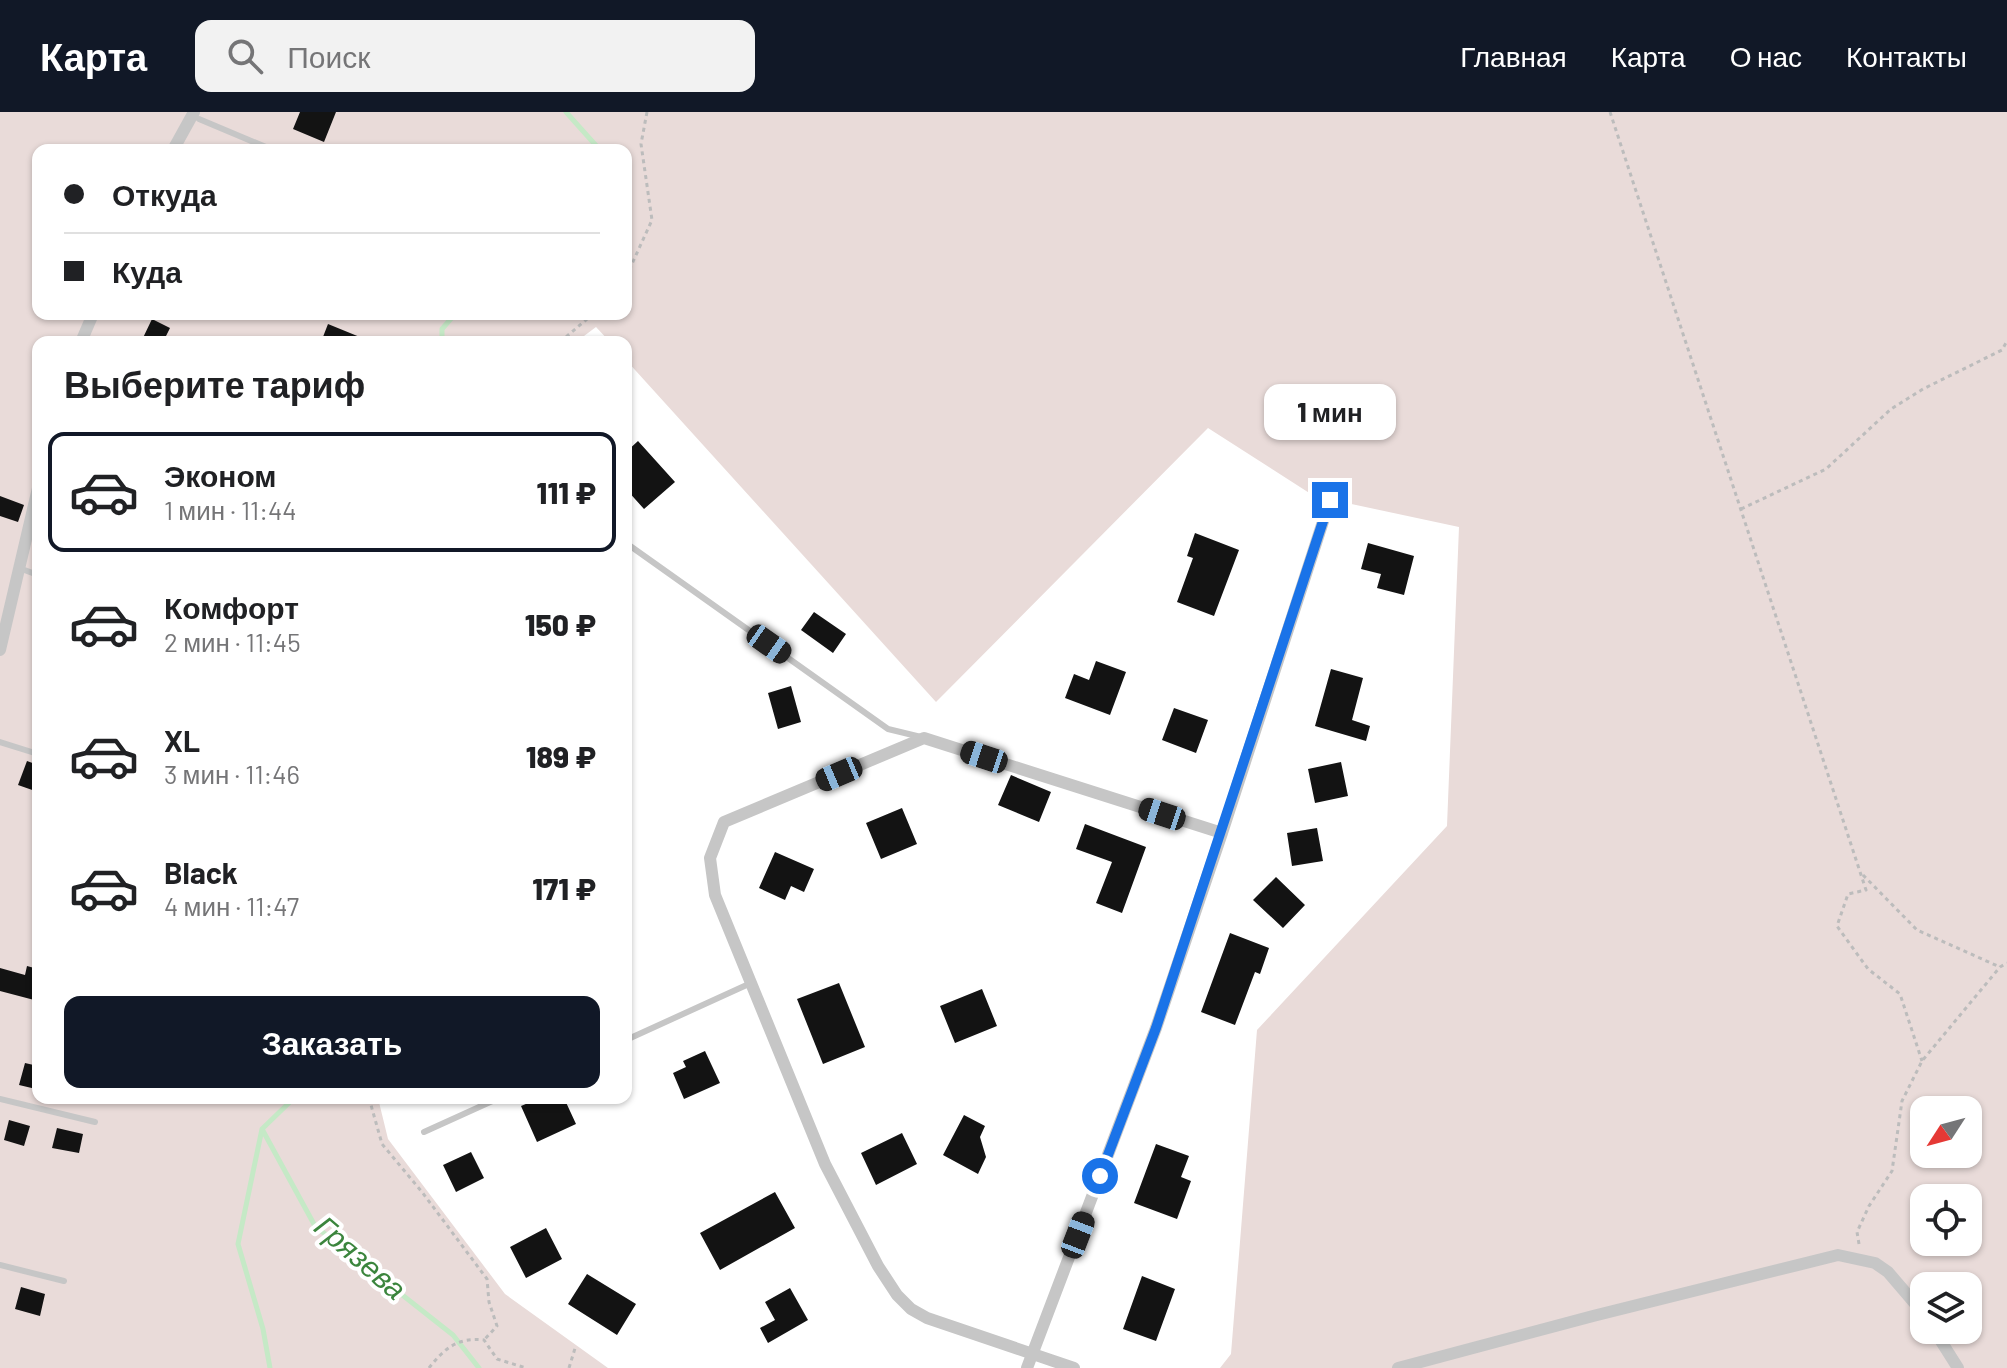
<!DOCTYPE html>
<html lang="ru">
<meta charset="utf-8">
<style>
body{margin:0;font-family:Barlow,sans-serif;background:#f2f2f2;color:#202124;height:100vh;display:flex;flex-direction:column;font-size:30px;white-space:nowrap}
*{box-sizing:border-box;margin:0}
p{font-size:26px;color:#757577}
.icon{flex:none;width:44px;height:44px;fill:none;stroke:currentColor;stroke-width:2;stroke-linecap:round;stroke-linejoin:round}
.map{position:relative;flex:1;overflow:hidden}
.sheet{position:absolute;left:32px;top:224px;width:600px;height:768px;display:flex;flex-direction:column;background:#fff;border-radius:16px;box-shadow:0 2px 6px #0004}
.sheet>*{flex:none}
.guide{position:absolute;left:32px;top:32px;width:600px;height:176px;border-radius:16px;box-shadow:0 2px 6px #0004;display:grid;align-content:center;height:176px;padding:0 32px;background:#fff}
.needle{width:52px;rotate:234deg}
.fabs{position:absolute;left:1910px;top:984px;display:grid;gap:16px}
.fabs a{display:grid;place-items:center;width:72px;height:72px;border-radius:16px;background:#fff;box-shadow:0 2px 6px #0004;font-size:40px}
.end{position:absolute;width:36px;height:36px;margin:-18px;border:10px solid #1a73e8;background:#fff;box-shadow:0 0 0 4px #fff}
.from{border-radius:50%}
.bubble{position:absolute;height:56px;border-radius:16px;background:#fff;box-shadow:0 2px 6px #0004;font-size:26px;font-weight:800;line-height:56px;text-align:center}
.car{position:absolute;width:24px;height:48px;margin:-24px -12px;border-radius:10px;box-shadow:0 0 6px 2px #0007;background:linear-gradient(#222 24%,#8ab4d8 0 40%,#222 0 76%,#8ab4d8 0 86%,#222 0)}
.guide b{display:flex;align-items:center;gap:28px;height:76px;font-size:30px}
.guide b+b{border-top:2px solid #e0e0e0}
.guide i{width:20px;height:20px;background:#202124}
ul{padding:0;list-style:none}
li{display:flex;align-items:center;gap:24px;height:120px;margin:0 16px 12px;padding:0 16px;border:4px solid transparent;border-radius:16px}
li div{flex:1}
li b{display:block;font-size:30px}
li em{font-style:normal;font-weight:800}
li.active{border-color:#111827}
li>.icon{width:72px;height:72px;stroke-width:1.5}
h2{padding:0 32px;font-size:36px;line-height:96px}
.action{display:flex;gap:16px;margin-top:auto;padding:16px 32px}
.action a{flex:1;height:92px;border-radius:16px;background:#111827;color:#fff;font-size:32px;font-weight:800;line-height:92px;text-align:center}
header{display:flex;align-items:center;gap:48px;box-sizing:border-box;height:112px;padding:0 40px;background:#111827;color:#fff}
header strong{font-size:38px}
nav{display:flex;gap:44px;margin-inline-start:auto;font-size:28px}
.search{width:560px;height:72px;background:#f2f2f2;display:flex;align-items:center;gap:20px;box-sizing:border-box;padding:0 28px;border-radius:16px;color:#757577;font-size:30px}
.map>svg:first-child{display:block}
.green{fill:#e9dbd9;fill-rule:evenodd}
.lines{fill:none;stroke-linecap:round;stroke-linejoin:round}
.stream{stroke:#c5e9c6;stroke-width:5}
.building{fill:#131313}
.path{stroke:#bcbcbc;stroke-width:3;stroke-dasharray:4 4;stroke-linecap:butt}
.lane{stroke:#c6c6c6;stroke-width:6}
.street{stroke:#c6c6c6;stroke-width:12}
.route{stroke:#1a73e8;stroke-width:10}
.labels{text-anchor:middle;stroke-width:8;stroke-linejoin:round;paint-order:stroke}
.water-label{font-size:30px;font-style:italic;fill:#3b853d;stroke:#fff}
</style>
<header>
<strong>Карта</strong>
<div class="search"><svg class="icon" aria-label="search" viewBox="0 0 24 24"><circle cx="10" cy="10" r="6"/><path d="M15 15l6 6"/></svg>Поиск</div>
<nav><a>Главная</a><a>Карта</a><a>О нас</a><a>Контакты</a></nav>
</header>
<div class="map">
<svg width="2007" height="1256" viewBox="0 0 2007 1256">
<rect width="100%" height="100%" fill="#fff"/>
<path class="green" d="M0,0H2007V1256H1220L1231,1242L1257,918L1447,714L1459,415L1314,384L1208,316L936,590L626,248V230H610L596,215L576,230H38V986H378L388,1027L505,1182L608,1256H0ZM38,38H626V202H38ZM1924,998H1968V1042H1924ZM1924,1086H1968V1130H1924ZM1924,1174H1968V1218H1924Z"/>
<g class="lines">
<path class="stream" d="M566,0L600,38
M442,230V217L455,202
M294,986L262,1017L315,1114L453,1223L479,1256
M262,1017L238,1132L263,1217L270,1256"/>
</g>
<path class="building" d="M300,0H336L324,30L293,17Z
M152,207L170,216L163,230H141Z
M328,212L372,230H321Z
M638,329L675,370L644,397L626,377V340Z
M0,384L24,393L18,410L0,404Z
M1195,421L1239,438L1214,504L1177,490L1193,446L1187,444Z
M1368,431L1414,444L1404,483L1377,476L1381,462L1361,457Z
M814,500L846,522L833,541L801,518Z
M1096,549L1126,560L1110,603L1065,586L1074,562L1089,568Z
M1331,557L1363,566L1352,608L1370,614L1366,629L1315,614Z
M791,574L801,610L778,617L768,581Z
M1174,596L1208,608L1196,641L1162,628Z
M27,649L38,653V680L18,673Z
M1341,650L1348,684L1315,691L1308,657Z
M1011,663L1051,680L1039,710L998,693Z
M902,696L917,732L881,747L866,711Z
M1085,712L1146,735L1122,801L1096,791L1112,750L1076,737Z
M1317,716L1323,749L1292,754L1287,721Z
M775,740L814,757L804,780L791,774L785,788L759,776Z
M1276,765L1305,793L1283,816L1253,788Z
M1230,821L1269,836L1260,862L1255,860L1235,913L1201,900Z
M27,854L38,857V889L0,879V856L25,863Z
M839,871L865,935L823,952L797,887Z
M982,877L997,914L955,931L940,894Z
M705,939L720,971L684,987L673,961L686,955L683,949Z
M25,951L38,954V968L36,977L19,973Z
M540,986H564L576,1012L537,1030L521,994Z
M964,1003L985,1014L980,1025L986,1045L978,1062L943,1043Z
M9,1008L30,1014L24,1034L4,1028Z
M57,1016L83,1022L79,1041L52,1036Z
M902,1021L917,1052L876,1073L861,1041Z
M1156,1032L1189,1044L1181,1065L1191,1069L1177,1107L1134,1091Z
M471,1040L484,1066L456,1080L443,1053Z
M775,1080L795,1116L720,1158L700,1121Z
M546,1116L562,1147L526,1166L510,1135Z
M587,1162L636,1192L617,1223L568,1192Z
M1142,1164L1175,1177L1156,1229L1123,1217Z
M21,1175L45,1182L40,1204L15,1197Z
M790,1176L808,1208L768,1231L760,1216L775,1208L765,1190Z"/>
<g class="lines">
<path class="path" d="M1610,0L1866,778L1848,782L1837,814L1868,857L1900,882L1922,949
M626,165L652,108L641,32L647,0
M560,230L593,202
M1741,397L1826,357L1891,297L1923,277L2002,238L2007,229
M1863,763L1917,818L2000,855
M369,986L382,1032L422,1080L487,1167L489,1190L497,1214L484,1228
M1859,1132L1857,1120L1869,1094L1892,1059L1902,989L1922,949L2000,855L2007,851
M429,1256C444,1237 457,1225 484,1228L497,1247L526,1256
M569,1256L576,1233"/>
<path class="lane" d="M199,7L273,38
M626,431L888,617L921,625
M19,456L38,463
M0,630L38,642
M626,928L751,871
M0,987L95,1010
M424,1020L499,986
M0,1153L64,1169"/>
<path class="street" d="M173,38L194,0
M81,230L93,202
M0,538L38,376
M1934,1218L1958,1256
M1027,1256L1156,916L1222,721
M1074,1256L927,1206L911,1197L897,1183L878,1154L825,1052L715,783L710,746L724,710L924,626L1222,721L1330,388
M1398,1256L1593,1204L1838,1143L1875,1151L1888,1160L1924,1202"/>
</g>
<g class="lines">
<path class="route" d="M1100,1064L1156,916L1330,388"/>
</g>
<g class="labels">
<g class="water-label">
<text transform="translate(360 1146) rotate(41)" y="10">Грязева</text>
</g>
</g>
</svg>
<div class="fabs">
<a><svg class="needle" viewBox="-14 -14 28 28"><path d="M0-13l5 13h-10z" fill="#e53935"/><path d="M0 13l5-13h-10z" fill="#757577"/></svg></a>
<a><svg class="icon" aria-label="locate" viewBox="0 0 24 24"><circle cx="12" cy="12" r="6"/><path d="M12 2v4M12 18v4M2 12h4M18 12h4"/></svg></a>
<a><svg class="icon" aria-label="layers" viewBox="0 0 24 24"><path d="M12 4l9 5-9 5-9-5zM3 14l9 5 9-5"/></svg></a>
</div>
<i class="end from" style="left:1100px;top:1064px"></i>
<i class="end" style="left:1330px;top:388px"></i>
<div class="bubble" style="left:1264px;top:272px;width:132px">1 мин</div>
<i class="car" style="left:769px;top:532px;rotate:125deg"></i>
<i class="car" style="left:984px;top:645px;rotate:288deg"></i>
<i class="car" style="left:839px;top:662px;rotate:247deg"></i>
<i class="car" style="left:1162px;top:702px;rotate:288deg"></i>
<i class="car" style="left:1078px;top:1123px;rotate:21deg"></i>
<div class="guide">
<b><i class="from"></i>Откуда</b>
<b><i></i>Куда</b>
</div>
<section class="sheet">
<h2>Выберите тариф</h2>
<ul>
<li class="active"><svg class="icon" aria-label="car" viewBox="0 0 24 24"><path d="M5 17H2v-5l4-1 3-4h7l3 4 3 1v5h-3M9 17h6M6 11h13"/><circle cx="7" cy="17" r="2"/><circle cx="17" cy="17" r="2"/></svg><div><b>Эконом</b><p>1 мин · 11:44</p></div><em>111 ₽</em></li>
<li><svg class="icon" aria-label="car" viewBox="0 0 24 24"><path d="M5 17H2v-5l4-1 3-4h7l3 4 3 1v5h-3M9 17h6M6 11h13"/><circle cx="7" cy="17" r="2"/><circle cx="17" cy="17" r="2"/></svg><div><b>Комфорт</b><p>2 мин · 11:45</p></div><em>150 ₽</em></li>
<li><svg class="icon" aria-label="car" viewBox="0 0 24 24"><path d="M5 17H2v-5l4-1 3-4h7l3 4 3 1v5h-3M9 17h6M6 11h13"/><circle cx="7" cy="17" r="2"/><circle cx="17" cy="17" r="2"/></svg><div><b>XL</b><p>3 мин · 11:46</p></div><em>189 ₽</em></li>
<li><svg class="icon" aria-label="car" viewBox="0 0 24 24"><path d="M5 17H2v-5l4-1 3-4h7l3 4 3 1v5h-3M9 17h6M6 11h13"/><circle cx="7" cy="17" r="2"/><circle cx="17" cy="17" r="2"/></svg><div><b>Black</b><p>4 мин · 11:47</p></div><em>171 ₽</em></li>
</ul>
<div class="action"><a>Заказать</a></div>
</section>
</div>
